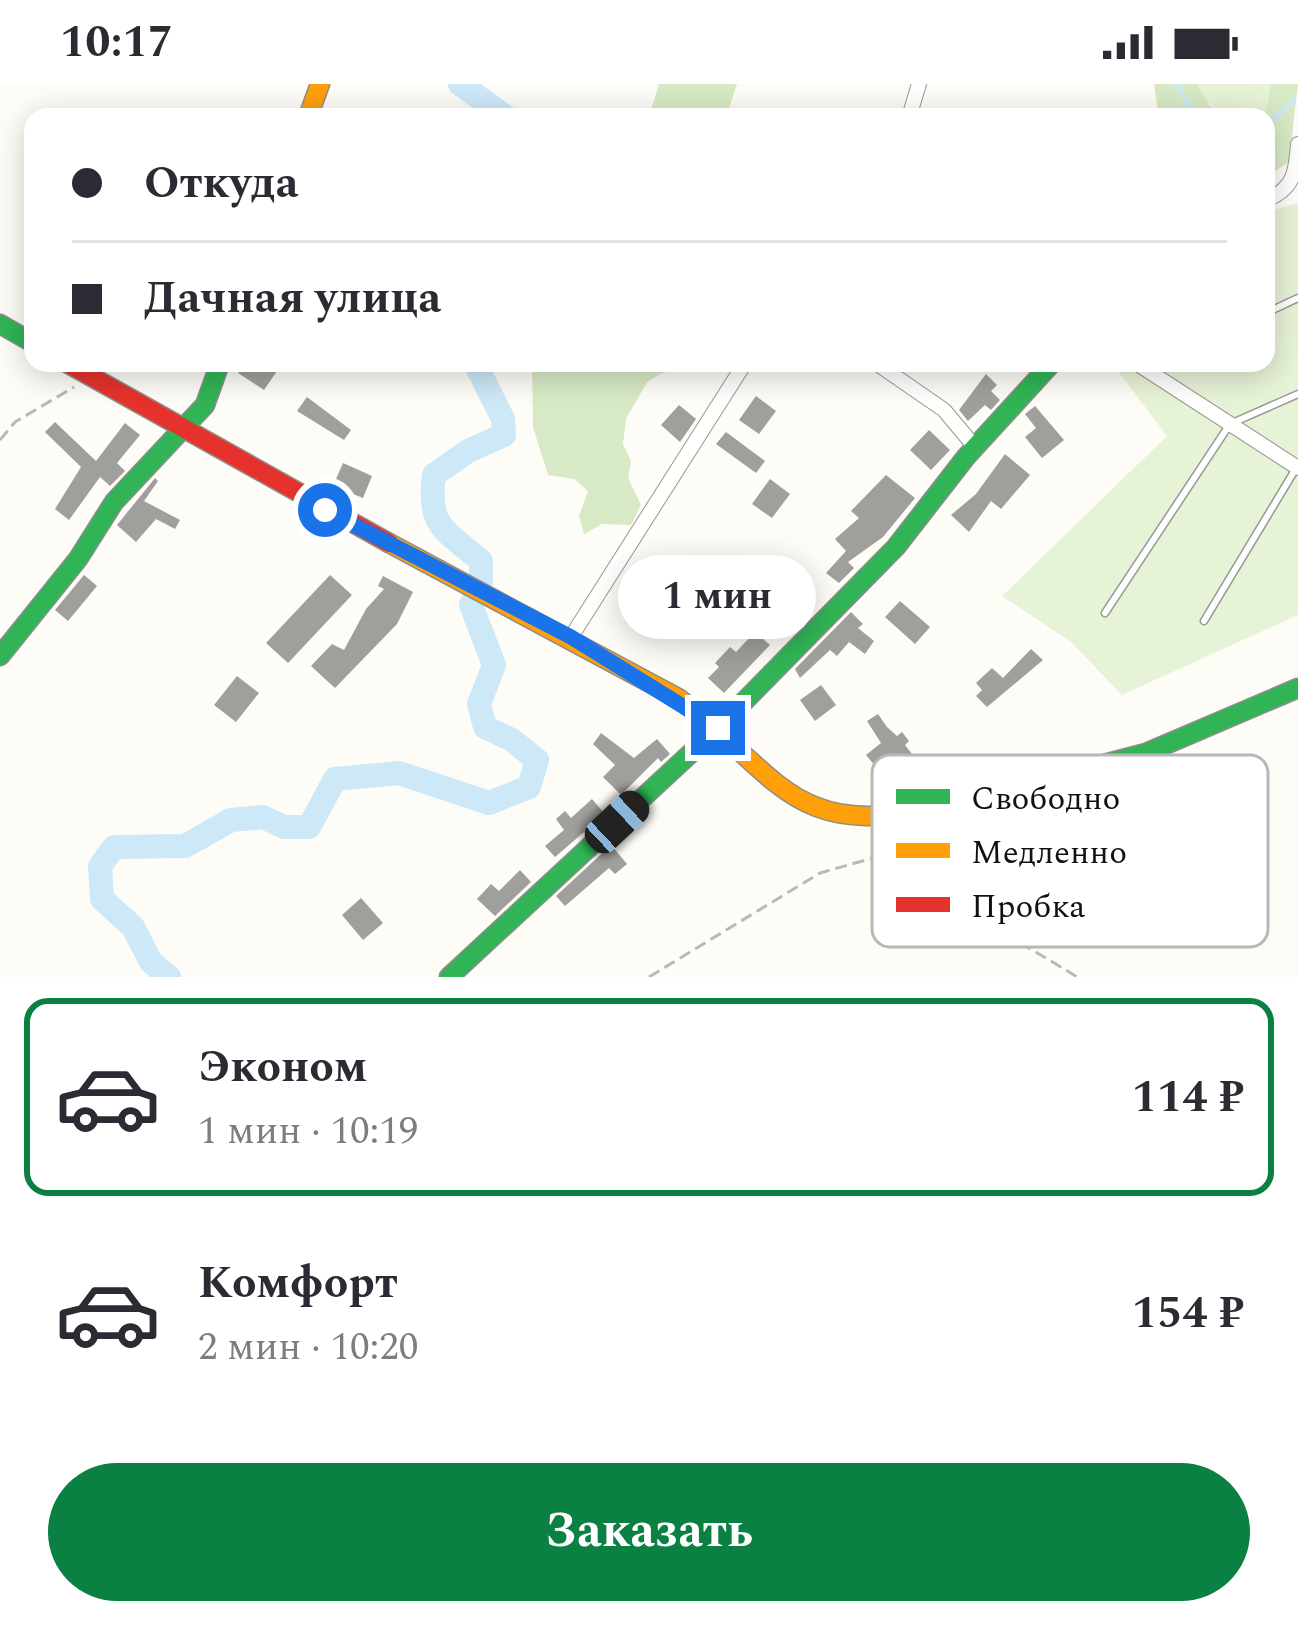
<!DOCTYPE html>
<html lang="ru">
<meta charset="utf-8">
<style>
body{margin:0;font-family:Spectral,serif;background:#f7f7f7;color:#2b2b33;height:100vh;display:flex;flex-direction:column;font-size:45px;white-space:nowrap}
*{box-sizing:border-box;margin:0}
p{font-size:39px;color:#7c7c81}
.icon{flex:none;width:66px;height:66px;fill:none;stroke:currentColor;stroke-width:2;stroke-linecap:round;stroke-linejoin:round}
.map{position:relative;height:893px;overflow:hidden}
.sheet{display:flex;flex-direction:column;background:#fff;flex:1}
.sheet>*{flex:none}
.hud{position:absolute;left:24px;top:24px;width:1251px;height:264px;border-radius:24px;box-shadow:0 6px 30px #0003;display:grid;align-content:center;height:264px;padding:0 48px;background:#fff}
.end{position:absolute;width:54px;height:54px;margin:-27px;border:15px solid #1a73e8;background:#fff;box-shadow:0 0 0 6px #fff}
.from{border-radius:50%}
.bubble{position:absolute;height:84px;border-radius:42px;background:#fff;box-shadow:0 6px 30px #0003;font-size:39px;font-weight:700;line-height:84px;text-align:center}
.car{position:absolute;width:36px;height:72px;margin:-36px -18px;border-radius:15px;box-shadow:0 0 9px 3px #0007;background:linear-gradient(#222 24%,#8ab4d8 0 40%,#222 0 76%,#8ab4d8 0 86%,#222 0)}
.hud b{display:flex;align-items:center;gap:42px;height:114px;font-size:45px}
.hud b+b{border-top:3px solid #e1e1e2}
.hud i{width:30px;height:30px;background:#2b2b33}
ul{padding:21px 0 0;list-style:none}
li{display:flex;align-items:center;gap:36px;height:198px;margin:0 24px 18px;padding:0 24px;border:6px solid transparent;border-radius:24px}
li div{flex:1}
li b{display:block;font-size:45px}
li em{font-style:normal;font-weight:700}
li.active{border-color:#0b8043}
li>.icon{width:108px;height:108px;stroke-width:1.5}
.primary-button{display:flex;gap:24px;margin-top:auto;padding:24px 48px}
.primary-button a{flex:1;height:138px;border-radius:72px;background:#0b8043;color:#fff;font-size:48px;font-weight:700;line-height:138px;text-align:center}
.status{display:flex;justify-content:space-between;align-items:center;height:84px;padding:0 60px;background:#fff;direction:ltr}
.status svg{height:33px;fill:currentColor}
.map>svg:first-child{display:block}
.green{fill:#e7f3d7}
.forest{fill:#d8eac5}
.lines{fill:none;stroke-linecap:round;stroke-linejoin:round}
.stream{stroke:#cde8f7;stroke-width:4.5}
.river{stroke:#cde8f7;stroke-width:24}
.building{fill:#a19f9c}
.lane-casing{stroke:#979795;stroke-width:9}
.street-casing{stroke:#979795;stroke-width:16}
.fast-casing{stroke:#8e8d8b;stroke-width:21}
.slow-casing{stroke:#8e8d8b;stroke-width:21}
.jam-casing{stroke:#8e8d8b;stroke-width:21}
.path{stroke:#b9b9b8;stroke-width:3;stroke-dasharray:12 6;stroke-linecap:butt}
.lane{stroke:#fffffe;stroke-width:6}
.street{stroke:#fffffe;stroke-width:14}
.fast{stroke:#30b455;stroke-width:18}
.slow{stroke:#ff9f0a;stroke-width:18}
.jam{stroke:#e5322d;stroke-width:18}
.route{stroke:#1a73e8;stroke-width:15}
.key{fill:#fff;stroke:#b8b8b8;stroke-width:3}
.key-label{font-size:33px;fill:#111}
</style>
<div class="status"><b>10:17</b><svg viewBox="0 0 49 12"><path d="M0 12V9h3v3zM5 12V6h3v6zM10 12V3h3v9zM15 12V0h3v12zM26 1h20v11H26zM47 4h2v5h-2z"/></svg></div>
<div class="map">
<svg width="1298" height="893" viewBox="0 0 1298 893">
<rect width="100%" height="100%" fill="#fdfcf7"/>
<path class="green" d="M1197,0H1271L1266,30C1240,38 1204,27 1197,0Z
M1298,119V531L1122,611L1071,558L1002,512L1167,352L1112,279H1266V128Z"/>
<path class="forest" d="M659,0H737L726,33H649Z
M1154,0H1197L1210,22L1240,33H1030L1052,25L1158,28Z
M1271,0H1298L1289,78L1266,93V33H1260L1266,29Z
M532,279H720L662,289L647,298L626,335L623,360L631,377L628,394L641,421L631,441L602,440L584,450L579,432L588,407L574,395L548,391L533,343Z"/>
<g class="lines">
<path class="stream" d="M1177,0L1191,26L1206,33
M1266,41L1294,16"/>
<path class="river" d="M460,0L506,33
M169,893L151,878L133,843L102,815L100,782L114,763L185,762L231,736L263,733L284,743H309L335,695L399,689L489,719L529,703L537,676L512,656L485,643L479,620L494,581L471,521L481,498V477C445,446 427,443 434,391L468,367L504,351L503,335L475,279"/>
</g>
<path class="building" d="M245,279H265L277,287L264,306L238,289Z
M986,290L997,301L991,307L1000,316L991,326L985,321L968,337L959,326Z
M756,312L776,327L759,350L739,336Z
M307,313L351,346L344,356L297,327Z
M679,321L696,335L680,358L661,341Z
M1035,322L1064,356L1042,374L1025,353L1036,344L1025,330Z
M55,338L96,377L125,339L140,351L117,379L125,387L110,402L100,393L69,436L55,425L81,383L45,348Z
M929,346L950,366L931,386L910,366Z
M726,348L765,377L756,389L716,360Z
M1005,370L1030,391L1001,425L991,417L969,448L951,431L976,410Z
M343,379L372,392L363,414L333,402Z
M886,391L915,414L883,453L848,478L854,484L839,499L826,489L846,467L835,455L859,434L851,427Z
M155,394L158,397L144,417L180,436L175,445L156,435L136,458L117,441Z
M770,395L790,410L772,434L752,420Z
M84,491L97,502L68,537L55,526Z
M330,491L352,511L288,579L266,559Z
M383,492L413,508L397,540L335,604L311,582L332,560L344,566L366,525L384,505L378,502Z
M729,513L769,547L762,554L770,561L724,609L708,594L719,583L715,579L730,563L736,568L750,553L719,525Z
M900,517L930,543L915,560L885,533Z
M851,528L863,540L858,544L874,557L865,570L849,558L837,572L830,566L800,594L795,585Z
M1031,565L1043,576L987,623L976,612L982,606L976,599L992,584L1003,594Z
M237,592L259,609L236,638L214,621Z
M821,601L836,621L815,637L800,616Z
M878,630L887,643L897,652L902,648L909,657L905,661L912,670L894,684L888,673L876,683L866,671L881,659L867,637Z
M601,649L634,674L657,655L670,670L661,678L658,674L621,711L603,693L615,681L593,660Z
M592,715L605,730L555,773L545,762L564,746L556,735L565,727L571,734Z
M611,761L627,780L615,790L609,784L565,822L556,812Z
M520,786L531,798L495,832L477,815L491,800L499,807Z
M361,814L383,839L363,856L342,831Z"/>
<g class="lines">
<defs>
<path id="lane" d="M1266,229L1298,214
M1105,529L1230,340L1298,310
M1204,537L1295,386"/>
<path id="street" d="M909,33L919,0
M1266,116C1294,105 1296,88 1298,60
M876,279L944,326L975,363
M1136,279L1298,384
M571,553L745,279"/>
<path id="fast" d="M0,240L33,259
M0,572L78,475L114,418L205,321L220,279
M935,724L1146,669L1298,604
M449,893L718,644L896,463L966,373L1052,279"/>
<path id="slow" d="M308,33L320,0
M389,459L678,614C780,691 790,755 935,724"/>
<path id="jam" d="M67,279L389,459"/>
</defs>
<use href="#lane" class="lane-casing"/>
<use href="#street" class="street-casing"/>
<use href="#fast" class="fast-casing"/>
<use href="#slow" class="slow-casing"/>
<use href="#jam" class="jam-casing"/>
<path class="path" d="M0,356L15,338L74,303
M882,746C915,807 1018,855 1077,893
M649,893L820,789L894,768"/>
<use href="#lane" class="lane"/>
<use href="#street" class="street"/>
<use href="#fast" class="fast"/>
<use href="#slow" class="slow"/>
<use href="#jam" class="jam"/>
</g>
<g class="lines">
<path class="route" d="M325,426L571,553L718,644"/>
</g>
<rect x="872" y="671" width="396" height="192" rx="18" class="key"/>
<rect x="896" y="705" width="54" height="15" fill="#30b455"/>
<rect x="896" y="759" width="54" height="15" fill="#ff9f0a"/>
<rect x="896" y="813" width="54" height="15" fill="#e5322d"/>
<g class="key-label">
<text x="971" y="725">Свободно</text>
<text x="971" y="779">Медленно</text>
<text x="971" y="833">Пробка</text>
</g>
</svg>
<i class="end from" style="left:325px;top:426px"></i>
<i class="end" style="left:718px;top:644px"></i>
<div class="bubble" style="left:618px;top:471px;width:198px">1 мин</div>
<i class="car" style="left:617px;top:738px;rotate:47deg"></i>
<div class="hud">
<b><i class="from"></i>Откуда</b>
<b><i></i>Дачная улица</b>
</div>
</div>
<section class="sheet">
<ul>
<li class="active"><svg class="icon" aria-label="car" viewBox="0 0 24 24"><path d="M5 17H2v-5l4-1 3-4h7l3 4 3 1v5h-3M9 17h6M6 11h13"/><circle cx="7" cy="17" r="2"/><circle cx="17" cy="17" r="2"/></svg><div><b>Эконом</b><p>1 мин · 10:19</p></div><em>114 ₽</em></li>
<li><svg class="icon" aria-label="car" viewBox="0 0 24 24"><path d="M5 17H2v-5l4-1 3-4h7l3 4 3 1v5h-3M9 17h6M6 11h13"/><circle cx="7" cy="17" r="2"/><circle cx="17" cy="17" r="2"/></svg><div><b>Комфорт</b><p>2 мин · 10:20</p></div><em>154 ₽</em></li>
</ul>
<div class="primary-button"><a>Заказать</a></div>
</section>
